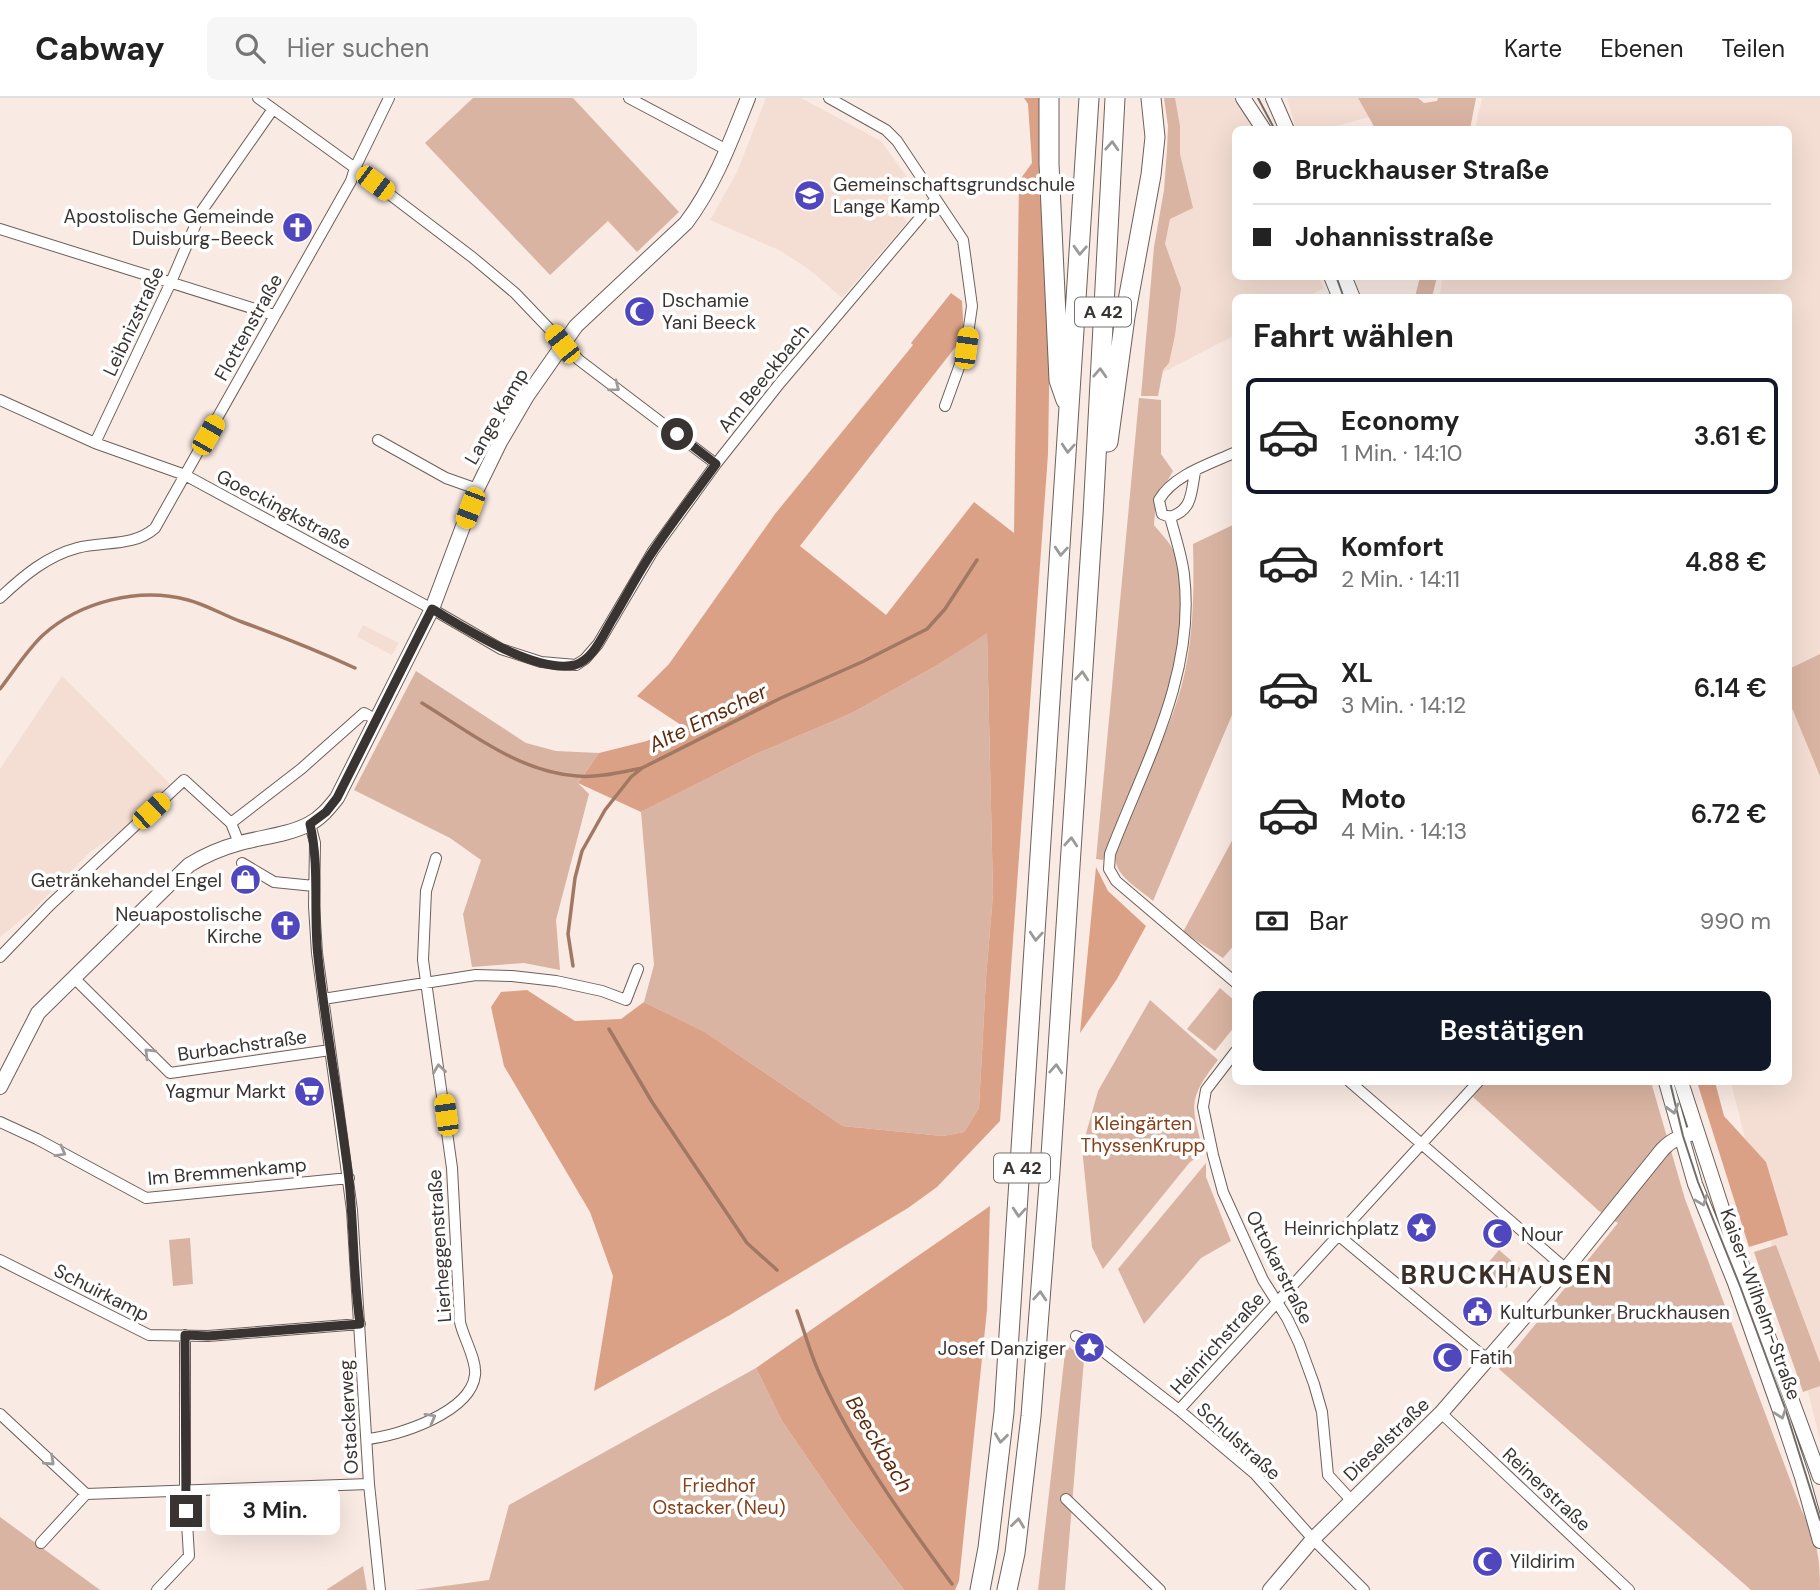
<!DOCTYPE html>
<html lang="de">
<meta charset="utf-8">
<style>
body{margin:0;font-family:"DM Sans",sans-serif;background:#f6f6f6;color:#222;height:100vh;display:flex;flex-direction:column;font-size:26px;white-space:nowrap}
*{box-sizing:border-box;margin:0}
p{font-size:23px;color:#767676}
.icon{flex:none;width:38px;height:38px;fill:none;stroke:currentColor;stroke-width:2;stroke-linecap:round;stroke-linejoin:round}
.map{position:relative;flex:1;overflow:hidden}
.panel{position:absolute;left:1232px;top:196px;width:560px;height:791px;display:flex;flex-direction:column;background:#fff;border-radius:10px;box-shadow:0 7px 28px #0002}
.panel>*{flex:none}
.guide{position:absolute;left:1232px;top:28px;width:560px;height:154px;border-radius:10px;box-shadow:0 7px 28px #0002;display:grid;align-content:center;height:154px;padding:0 21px;background:#fff}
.end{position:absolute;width:32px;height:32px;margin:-16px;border:9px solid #393431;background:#fff;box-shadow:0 0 0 4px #fff}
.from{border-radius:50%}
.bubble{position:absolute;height:49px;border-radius:10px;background:#fff;box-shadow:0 7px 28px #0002;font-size:23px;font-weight:600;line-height:49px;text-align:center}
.car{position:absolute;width:21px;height:42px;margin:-21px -10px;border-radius:9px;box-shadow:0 0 5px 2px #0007;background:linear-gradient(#f5c518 24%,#345 0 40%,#f5c518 0 76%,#345 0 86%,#f5c518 0)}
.guide b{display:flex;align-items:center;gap:24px;height:66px;font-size:26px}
.guide b+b{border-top:2px solid #e0e0e0}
.guide i{width:18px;height:18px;background:#222}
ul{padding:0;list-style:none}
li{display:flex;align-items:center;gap:21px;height:116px;margin:0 14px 10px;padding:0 7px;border:4px solid transparent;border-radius:10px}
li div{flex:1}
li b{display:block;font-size:26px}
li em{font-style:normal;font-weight:600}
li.selected{border-color:#111827}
li>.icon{width:63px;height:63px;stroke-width:1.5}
h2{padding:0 21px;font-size:32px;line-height:84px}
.pay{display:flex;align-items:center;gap:18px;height:77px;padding:0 21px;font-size:26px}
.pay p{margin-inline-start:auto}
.action{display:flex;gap:14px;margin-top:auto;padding:14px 21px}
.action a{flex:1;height:80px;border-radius:10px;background:#111827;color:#fff;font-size:28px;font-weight:600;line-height:80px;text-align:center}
header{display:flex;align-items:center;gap:42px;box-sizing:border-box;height:98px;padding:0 35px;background:#fff;border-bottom:2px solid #e0e0e0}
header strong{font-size:33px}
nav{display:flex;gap:38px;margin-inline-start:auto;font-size:24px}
.search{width:490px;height:63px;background:#f6f6f6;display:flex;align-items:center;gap:18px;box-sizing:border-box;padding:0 24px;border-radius:10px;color:#767676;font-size:26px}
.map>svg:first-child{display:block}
.built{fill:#f4ded3}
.green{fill:#dab4a2}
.forest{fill:#dba186}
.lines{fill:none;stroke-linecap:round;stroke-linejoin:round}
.stream{stroke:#a17863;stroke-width:3.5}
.street-casing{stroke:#6d605a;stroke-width:12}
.secondary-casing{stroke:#6d605a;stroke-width:16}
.highway-casing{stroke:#6d605a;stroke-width:21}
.street{stroke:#fff;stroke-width:10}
.secondary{stroke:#fff;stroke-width:14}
.highway{stroke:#fff;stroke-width:19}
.tram{stroke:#746c68;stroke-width:2}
.oneway{stroke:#9c9a98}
.route{stroke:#393431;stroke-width:9}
.labels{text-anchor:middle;stroke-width:7;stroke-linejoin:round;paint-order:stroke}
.shield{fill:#fff;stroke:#74716f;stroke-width:2}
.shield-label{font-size:18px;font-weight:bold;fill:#393431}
.poi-label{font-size:19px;fill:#393431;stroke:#fff;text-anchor:start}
.street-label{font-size:19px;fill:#393431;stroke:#fff}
.park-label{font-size:19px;fill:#87411a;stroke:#fff}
.water-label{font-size:21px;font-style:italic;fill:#5f2a0c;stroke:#fff}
.district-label{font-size:26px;font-weight:bold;letter-spacing:2px;fill:#392e28;stroke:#fff}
</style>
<header>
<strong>Cabway</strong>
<div class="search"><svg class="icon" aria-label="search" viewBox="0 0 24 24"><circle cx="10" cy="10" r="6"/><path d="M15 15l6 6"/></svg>Hier suchen</div>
<nav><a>Karte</a><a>Ebenen</a><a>Teilen</a></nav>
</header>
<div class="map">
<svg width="1820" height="1492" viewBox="0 0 1820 1492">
<rect width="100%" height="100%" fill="#f9eae3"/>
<path class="built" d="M766,0H801L881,43L912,86L891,101L907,124L842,200L810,172L781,153L710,122L737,74Z
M1169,0H1235L1255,31L1236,32V178L1319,179L1324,190L1306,199L1236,200L1235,237L1162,275L1164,151L1168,120Z
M1287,0H1358L1369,19L1326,31H1296Z
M1482,0H1820V1342L1731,984H1788V200H1439L1443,179L1788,178V32L1475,31Z
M363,527L399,545L392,557L357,539Z
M62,578L170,686L118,736L91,753L32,813L0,839V671Z"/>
<path class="green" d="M473,0H573L679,114L637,154L608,123L550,177L425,45Z
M1164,0H1175L1180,28V56L1193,110L1170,121L1165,146L1181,190L1175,237L1169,265L1163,272L1158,298H1141L1154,149L1164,92L1167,52L1168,28Z
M1358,0H1418L1424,5L1437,3L1438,0H1476L1470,31L1376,32Z
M1420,179H1437L1432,199H1415Z
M1139,300L1161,302V356L1173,373L1156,403L1154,427C1160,435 1169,443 1173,452C1179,467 1180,485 1180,500C1183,592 1138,679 1103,762L1096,761Z
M1235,426V610L1153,803C1142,793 1119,780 1116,765C1113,749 1137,701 1144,685C1161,646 1180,605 1187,563C1194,524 1194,485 1193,446Z
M987,534L993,796L986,880L979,1010L964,1034L943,1038L843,1028L705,934L644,904L654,867L641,714L756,656L852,615L934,569Z
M1820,556V678L1789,603V571Z
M416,573L526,645L556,653L599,655L578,685L589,696L556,822L560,872L524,865L472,869L463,816L481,762L450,740L354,692Z
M1235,737V846L1223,860L1183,834Z
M1220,890L1235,903V928L1215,953L1187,931Z
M1150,902L1218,962C1187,1002 1191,1008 1204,1055L1190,1064L1103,1171L1092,1149L1082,1050L1098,993Z
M1483,984H1651L1685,1101L1801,1411C1817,1443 1820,1457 1820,1492H1751L1499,1271L1618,1125L1599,1113L1473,999Z
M1206,1065V1079L1231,1143L1201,1160L1144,1226L1118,1171Z
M190,1140L193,1186L173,1188L169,1142Z
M1776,1147L1820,1265V1288L1803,1294L1754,1154Z
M1499,1152L1521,1171L1506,1190L1483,1171Z
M1066,1246L1084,1261L1065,1492H1038Z
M756,1270L782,1323L845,1415L904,1492H415L489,1482L509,1407Z
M0,1419L100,1492H0Z
M363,1468L367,1492H326Z"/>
<path class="forest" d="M1024,0H1043L1050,233L1048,356L1000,1023L937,1089L908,1110L730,1217L594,1293L613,1178L590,1114L504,968L491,909L501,894L527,892L575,923L621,921L644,904L705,934L843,1028L943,1038L964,1034L979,1010L986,880L993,796L987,535L934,569L852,615L756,656L641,714L578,685L599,655L647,643L681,627L637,598L669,566L775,416L913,247L911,245L951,195L962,203L964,238L800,448L886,517L974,404L1014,435L1019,83L1032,65L1028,6Z
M1096,769L1108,793L1146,828L1117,881L1080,935Z
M1697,984H1715L1724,1018L1766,1064L1788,1137L1749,1149Z
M990,1108L987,1212L959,1483L955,1492H904L845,1415L782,1323L756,1270Z"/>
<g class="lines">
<path class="stream" d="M0,591C14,573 27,552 43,537C81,503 139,489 188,502C207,507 223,517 242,524C280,538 318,553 355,570
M422,605C471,635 519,674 577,678C598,680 621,674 642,670L781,600L864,563L927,531L945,511L977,462
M573,868L568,836L575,780L582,753L605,712L631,679L641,671
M609,931L652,1004L747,1145L777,1172
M797,1213C805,1235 811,1258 821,1279C855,1353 904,1421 952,1486"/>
<defs>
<path id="street" d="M258,0L355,70L472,159L515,195L579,262L716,366
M629,0L727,52
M829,0L886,32L897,43L963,142L972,208L966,250L945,308
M0,131L274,217
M0,302L95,345L185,377L432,511L501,551L541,564L576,567L585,561L598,546L653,453L716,366L780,285L935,102
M378,342L446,380L477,391
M95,345L171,184L201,114L273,11
M1195,374C1191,394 1193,412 1170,419L1162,416L1159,402C1173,377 1210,366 1236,354
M1170,419C1175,438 1182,458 1184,477C1196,576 1144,667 1110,756L1109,771L1116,783L1236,885
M0,500C23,478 47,458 77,450C103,443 134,449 155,430L351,83L355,70L389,0
M310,726L315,745L314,808L317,855L352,1112L369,1386L380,1492
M239,745L231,725L301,671L364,615L375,621
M242,765L274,784L314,788
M0,859L50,807L184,682L231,725
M73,879L170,975L330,952
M323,901L476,877L512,878L556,883L602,893L626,902L638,871
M1236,953L1206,992L1203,1009L1213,1057L1223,1094L1263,1182L1287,1220L1299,1245L1314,1286L1322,1314L1328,1377L1351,1402
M1350,984L1566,1171
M0,1024L37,1041L146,1100L349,1080
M1338,1137L1488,1262
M0,1162L149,1237L208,1238L360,1226
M1076,1238L1095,1247L1179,1312L1255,1376L1313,1441L1364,1492
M1179,1312L1478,984
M1441,1315L1629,1492
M0,1316L86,1396L369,1386
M367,1341C399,1338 471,1314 475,1277C477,1262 463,1239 460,1224L452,1070L423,862L426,793L436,760
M1066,1401L1160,1492
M41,1445L86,1396
M157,1492L189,1458L185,1391V1237"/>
<path id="secondary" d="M1243,0L1264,32
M1273,0L1287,32
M1331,178L1340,200
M1344,178L1353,200
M1666,984L1695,1086L1735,1185L1780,1313L1802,1379L1820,1443
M1681,984L1730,1135L1820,1379
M0,989L38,915L189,767C205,757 222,750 240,745C262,739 288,737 309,726C321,720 329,710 337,700L432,511L477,391L500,344L527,298L576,228L686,125C715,86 730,45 748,0
M1270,1492L1313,1441L1441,1315L1566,1171L1662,1052C1672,1041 1682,1038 1697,1034"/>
<path id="highway" d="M1049,0V66L1059,282L1066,302
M1108,344L1125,219L1151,77L1155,39L1151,0
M980,1492L988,1450L1004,1314L1089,0
M1007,1492L1015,1455L1031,1318L1050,1073L1093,417L1115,0"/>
</defs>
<use href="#street" class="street-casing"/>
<use href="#secondary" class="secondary-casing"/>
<use href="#highway" class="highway-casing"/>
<use href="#street" class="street"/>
<use href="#secondary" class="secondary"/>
<use href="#highway" class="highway"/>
<path class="tram" d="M1258,0L1275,32
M1336,178L1344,200
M1670,984L1683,1038L1698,1084L1740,1188L1785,1310L1820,1422"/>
</g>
<defs><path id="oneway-chevron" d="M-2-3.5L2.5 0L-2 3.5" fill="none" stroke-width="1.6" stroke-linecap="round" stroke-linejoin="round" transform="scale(1.75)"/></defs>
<g class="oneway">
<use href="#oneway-chevron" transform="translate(1112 48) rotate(-87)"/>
<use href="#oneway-chevron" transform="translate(1080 152) rotate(93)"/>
<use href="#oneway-chevron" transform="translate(1100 275) rotate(-87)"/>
<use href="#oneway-chevron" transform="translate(615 289) rotate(37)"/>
<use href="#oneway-chevron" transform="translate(1068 350) rotate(94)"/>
<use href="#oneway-chevron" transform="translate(1061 453) rotate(94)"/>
<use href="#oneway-chevron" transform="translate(1082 578) rotate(-86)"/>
<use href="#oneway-chevron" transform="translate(1071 744) rotate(-86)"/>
<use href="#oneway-chevron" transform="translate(1036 838) rotate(94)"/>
<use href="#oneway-chevron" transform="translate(149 955) rotate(-135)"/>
<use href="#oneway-chevron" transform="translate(439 971) rotate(-98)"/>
<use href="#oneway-chevron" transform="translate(1056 971) rotate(-86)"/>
<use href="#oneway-chevron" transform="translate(1673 1011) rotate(75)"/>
<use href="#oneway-chevron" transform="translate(61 1054) rotate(29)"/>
<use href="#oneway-chevron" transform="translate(1702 1103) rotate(69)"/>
<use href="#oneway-chevron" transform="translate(1019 1114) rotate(94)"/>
<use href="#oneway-chevron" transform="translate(1040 1198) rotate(-86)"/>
<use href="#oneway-chevron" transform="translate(1781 1316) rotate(71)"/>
<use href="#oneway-chevron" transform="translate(431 1320) rotate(-29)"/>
<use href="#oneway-chevron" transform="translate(1001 1340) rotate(97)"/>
<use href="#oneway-chevron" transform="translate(50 1363) rotate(43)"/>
<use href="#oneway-chevron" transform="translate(1018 1425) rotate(-83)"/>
</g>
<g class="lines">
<path class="route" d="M186,1413L185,1237L208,1238L360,1226C353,1178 354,1130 349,1082C340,1007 326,934 318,859C313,816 320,768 310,726L326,714L337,700L432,511C465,530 535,576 575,567C593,562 603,537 612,522C626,499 638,475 653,453C673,423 695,395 716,366L677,336"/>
</g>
<defs>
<symbol id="school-disc" viewBox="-11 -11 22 22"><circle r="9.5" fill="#5047be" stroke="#fff"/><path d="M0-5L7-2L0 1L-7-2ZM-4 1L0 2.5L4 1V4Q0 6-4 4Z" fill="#fff"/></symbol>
<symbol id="church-disc" viewBox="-11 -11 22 22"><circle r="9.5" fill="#5047be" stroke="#fff"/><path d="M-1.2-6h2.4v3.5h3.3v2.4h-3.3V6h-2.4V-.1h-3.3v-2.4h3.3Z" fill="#fff"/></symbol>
<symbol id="mosque-disc" viewBox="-11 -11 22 22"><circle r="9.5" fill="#5047be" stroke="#fff"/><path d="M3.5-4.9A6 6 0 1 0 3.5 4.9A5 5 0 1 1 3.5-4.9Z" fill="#fff"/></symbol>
<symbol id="shop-disc" viewBox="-11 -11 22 22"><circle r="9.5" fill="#5047be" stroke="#fff"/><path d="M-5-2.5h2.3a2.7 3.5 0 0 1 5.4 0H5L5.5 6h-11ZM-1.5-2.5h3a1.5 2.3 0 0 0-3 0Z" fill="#fff"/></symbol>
<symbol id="supermarket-disc" viewBox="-11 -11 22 22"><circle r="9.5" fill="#5047be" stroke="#fff"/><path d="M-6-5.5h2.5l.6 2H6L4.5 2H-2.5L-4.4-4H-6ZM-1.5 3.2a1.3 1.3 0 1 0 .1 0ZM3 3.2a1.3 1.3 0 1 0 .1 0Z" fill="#fff"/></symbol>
<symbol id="sight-disc" viewBox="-11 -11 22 22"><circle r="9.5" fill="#5047be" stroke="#fff"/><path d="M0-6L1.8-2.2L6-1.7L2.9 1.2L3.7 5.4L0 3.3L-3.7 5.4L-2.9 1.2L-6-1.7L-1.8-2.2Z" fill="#fff"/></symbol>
<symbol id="civic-disc" viewBox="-11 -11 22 22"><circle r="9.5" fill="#5047be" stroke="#fff"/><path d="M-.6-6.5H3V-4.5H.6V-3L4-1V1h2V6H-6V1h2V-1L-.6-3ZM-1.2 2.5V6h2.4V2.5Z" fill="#fff"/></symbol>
</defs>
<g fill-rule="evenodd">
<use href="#school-disc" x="792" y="80" width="35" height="35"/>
<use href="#church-disc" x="280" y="112" width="35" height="35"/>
<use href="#mosque-disc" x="622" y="196" width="35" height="35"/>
<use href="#shop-disc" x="228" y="764" width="35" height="35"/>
<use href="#church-disc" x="268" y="810" width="35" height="35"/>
<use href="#supermarket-disc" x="292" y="976" width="35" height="35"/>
<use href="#sight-disc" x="1404" y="1112" width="35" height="35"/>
<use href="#mosque-disc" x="1480" y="1118" width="35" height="35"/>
<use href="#civic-disc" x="1460" y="1196" width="35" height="35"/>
<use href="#sight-disc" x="1072" y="1232" width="35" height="35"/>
<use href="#mosque-disc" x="1430" y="1242" width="35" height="35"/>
<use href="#mosque-disc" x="1470" y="1446" width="35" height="35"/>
</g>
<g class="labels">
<g class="shield">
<rect x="1075" y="199.5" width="56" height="29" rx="5"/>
<rect x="994" y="1055.5" width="56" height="29" rx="5"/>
</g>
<g class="shield-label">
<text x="1103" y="220">A 42</text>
<text x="1022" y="1076">A 42</text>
</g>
<g class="poi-label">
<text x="833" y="93">Gemeinschaftsgrundschule<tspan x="833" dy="22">Lange Kamp</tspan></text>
<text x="274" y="125" text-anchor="end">Apostolische Gemeinde<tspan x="274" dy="22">Duisburg-Beeck</tspan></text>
<text x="662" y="209">Dschamie<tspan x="662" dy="22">Yani Beeck</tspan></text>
<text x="222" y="789" text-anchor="end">Getränkehandel Engel</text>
<text x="262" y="823" text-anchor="end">Neuapostolische<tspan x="262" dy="22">Kirche</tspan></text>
<text x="286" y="1000" text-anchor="end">Yagmur Markt</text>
<text x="1399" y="1137" text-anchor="end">Heinrichplatz</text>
<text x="1521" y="1143">Nour</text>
<text x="1500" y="1221">Kulturbunker Bruckhausen</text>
<text x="1066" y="1257" text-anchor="end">Josef Danziger</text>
<text x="1470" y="1266">Fatih</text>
<text x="1510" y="1470">Yildirim</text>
</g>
<g class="street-label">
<text transform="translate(133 223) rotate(-65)" y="7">Leibnizstraße</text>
<text transform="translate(248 229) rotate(-61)" y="7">Flottenstraße</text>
<text transform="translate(763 280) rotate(-51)" y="7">Am Beeckbach</text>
<text transform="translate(496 318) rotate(-60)" y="7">Lange Kamp</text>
<text transform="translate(284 411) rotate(28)" y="7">Goeckingkstraße</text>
<text transform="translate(242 947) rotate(-8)" y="7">Burbachstraße</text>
<text transform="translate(227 1073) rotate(-5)" y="7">Im Bremmenkamp</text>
<text transform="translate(439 1148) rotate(-94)" y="7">Lierheggenstraße</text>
<text transform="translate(1280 1169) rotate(63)" y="7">Ottokarstraße</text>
<text transform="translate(102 1194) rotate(27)" y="7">Schuirkamp</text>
<text transform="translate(1761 1206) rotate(70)" y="7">Kaiser-Wilhelm-Straße</text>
<text transform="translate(1217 1245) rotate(-48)" y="7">Heinrichstraße</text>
<text transform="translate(348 1319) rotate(-93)" y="7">Ostackerweg</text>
<text transform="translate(1386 1341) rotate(-44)" y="7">Dieselstraße</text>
<text transform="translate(1239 1343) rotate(42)" y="7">Schulstraße</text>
<text transform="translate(1547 1391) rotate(43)" y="7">Reinerstraße</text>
</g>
<g class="park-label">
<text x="1143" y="1032">Kleingärten<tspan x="1143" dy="22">ThyssenKrupp</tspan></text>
<text x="719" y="1394">Friedhof<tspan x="719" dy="22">Ostacker (Neu)</tspan></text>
</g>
<g class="water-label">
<text transform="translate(708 620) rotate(-26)" y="7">Alte Emscher</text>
<text transform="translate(879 1346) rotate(59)" y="7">Beeckbach</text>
</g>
<g class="district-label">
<text x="1507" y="1186">BRUCKHAUSEN</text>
</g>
</g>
</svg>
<i class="end from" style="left:677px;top:336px"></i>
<i class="end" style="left:186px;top:1413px"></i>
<div class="bubble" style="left:210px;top:1388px;width:130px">3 Min.</div>
<i class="car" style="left:375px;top:85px;rotate:127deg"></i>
<i class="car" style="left:562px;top:246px;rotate:322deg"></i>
<i class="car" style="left:966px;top:250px;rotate:8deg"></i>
<i class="car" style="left:208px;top:337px;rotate:30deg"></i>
<i class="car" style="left:470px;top:410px;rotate:201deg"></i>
<i class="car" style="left:151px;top:713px;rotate:47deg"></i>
<i class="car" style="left:446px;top:1017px;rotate:352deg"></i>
<div class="guide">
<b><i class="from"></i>Bruckhauser Straße</b>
<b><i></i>Johannisstraße</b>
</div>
<section class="panel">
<h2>Fahrt wählen</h2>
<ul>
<li class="selected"><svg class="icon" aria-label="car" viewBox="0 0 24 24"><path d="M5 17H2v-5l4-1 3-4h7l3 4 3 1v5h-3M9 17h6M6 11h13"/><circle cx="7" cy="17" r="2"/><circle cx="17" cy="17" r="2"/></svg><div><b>Economy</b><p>1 Min. · 14:10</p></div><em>3.61 €</em></li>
<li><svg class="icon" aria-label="car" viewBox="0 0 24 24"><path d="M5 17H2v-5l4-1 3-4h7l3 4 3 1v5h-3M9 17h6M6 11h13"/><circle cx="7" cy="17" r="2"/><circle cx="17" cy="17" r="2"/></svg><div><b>Komfort</b><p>2 Min. · 14:11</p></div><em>4.88 €</em></li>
<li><svg class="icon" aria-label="car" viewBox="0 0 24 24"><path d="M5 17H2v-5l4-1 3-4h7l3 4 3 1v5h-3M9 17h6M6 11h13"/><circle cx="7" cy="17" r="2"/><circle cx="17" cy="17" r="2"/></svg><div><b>XL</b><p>3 Min. · 14:12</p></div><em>6.14 €</em></li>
<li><svg class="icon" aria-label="car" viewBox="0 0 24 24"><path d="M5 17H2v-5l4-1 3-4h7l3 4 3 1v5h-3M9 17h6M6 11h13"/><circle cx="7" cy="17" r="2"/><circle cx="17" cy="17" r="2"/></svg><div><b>Moto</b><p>4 Min. · 14:13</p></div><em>6.72 €</em></li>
</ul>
<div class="pay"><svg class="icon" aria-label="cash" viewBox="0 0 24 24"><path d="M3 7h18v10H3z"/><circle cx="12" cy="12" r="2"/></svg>Bar<p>990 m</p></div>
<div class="action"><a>Bestätigen</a></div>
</section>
</div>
